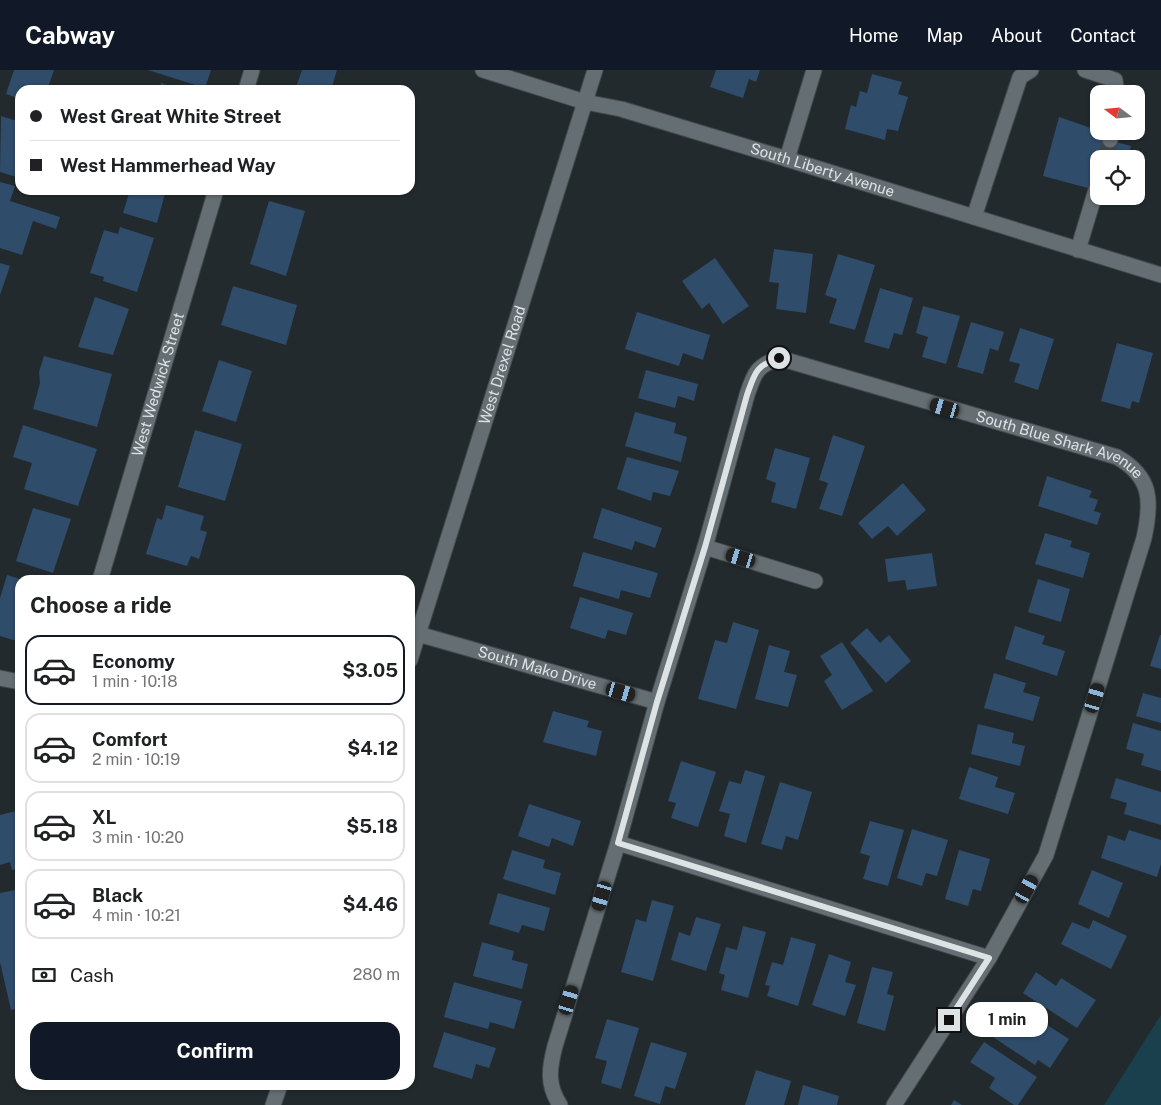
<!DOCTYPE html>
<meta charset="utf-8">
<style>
body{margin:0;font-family:"Public Sans",sans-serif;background:#f2f2f2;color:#202124;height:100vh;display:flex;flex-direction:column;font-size:19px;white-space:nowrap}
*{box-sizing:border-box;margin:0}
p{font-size:16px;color:#757577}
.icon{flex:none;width:28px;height:28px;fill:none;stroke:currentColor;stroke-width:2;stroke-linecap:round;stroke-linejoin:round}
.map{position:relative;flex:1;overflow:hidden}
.panel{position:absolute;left:15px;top:505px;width:400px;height:515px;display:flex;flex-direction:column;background:#fff;border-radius:15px;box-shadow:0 1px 4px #0004}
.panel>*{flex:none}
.guide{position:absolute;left:15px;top:15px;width:400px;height:110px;border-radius:15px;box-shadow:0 1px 4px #0004;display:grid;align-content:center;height:110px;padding:0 15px;background:#fff}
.needle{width:32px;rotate:286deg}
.fabs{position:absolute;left:1090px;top:15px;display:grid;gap:10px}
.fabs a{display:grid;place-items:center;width:55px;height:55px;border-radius:10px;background:#fff;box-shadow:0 1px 4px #0004;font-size:25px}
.end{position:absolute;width:22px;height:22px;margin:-11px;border:6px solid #dde2e5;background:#111;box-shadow:0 0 0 2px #111}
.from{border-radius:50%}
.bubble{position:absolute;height:35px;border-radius:15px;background:#fff;box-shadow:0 1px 4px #0004;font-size:16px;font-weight:700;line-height:35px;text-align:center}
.car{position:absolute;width:15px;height:30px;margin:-15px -8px;border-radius:6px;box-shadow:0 0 4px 1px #0007;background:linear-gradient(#222 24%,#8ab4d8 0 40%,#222 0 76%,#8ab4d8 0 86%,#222 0)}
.guide b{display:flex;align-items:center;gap:18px;height:48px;font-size:19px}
.guide b+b{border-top:1px solid #e0e0e0}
.guide i{width:12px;height:12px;background:#202124}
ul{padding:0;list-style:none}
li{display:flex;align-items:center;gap:15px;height:70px;margin:0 10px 8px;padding:0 5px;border:2px solid #e0e0e0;border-radius:15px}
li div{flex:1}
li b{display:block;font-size:19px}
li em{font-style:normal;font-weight:700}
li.selected{border-color:#111827}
li>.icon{width:45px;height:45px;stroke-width:1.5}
h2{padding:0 15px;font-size:22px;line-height:60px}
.pay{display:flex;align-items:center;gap:12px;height:55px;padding:0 15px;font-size:19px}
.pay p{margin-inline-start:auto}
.cta{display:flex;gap:10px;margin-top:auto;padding:10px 15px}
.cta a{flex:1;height:58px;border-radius:15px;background:#111827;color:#fff;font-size:20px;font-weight:700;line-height:58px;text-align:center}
header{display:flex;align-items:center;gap:30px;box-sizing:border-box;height:70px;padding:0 25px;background:#111827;color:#fff}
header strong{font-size:24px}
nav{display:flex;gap:28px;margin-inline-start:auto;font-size:18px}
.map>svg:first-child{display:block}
.green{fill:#1b404d}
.building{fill:#2f4c6a}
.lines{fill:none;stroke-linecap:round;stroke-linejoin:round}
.minor-tunnel{stroke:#3e4649;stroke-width:15;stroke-dasharray:15 8;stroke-linecap:butt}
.minor-casing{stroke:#42484c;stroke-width:17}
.minor{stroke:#656e72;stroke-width:15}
.route{stroke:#dde2e5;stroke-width:6}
.labels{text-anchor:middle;stroke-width:5;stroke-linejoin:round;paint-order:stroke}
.street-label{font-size:15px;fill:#dde2e5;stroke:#0e1213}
</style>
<header>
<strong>Cabway</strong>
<nav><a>Home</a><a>Map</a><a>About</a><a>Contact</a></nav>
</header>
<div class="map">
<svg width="1161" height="1035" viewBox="0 0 1161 1035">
<rect width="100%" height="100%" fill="#222a2d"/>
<path class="green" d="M1161,945V1035H1104Z"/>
<path class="building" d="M14,0H54L47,20H20V29L6,24Z
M148,0H211L205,18Z
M302,0H337L331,20H295Z
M716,0H760L756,12L749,9L743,28L710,17Z
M872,4L902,12L898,24L908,27L898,61L887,59L885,70L845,59L851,35L856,37L860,21L867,23Z
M161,13L180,20H159Z
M1,46L20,52V108L0,102Z
M1059,47L1091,58L1093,57L1090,65L1131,76L1128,89H1099V121L1043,106Z
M0,112L15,116L10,131L60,147L56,159L33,151L22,185L0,178Z
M130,120H166L157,153L123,143Z
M269,131L305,141L286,206L250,194Z
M120,157L154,168L137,222L103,211L104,207L90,203L104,160L118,164Z
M774,179L813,184L806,243L776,239L779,213L769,212Z
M838,184L875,195L855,260L829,253L837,229L825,225Z
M715,188L749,236L723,254L709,233L702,239L682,211Z
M0,193L10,196L0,225Z
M233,216L297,235L286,275L221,255Z
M880,218L913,228L902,265L894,263L889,279L864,272Z
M95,227L129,239L113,285L78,277Z
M923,236L960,246L946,294L922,287L928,267L916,263Z
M637,242L710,265L703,290L683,283L679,296L625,279Z
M971,252L1004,262L998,281L990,278L983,304L957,297Z
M1020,258L1054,269L1038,320L1014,312L1020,294L1009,291Z
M1117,273L1153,283L1139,333L1132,331L1130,339L1101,331Z
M44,286L112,304L97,357L33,339L40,313L39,302Z
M219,290L252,301L236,352L202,341Z
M646,300L698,314L694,331L678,326L675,338L638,328Z
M635,342L676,353L674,363L687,367L681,392L625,376Z
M23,355L97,379L78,436L24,419L32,393L13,387Z
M195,360L242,374L225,431L178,417Z
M833,365L865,376L842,446L819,439L828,413L819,410Z
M775,378L810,388L796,439L771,432L776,413L766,409Z
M627,387L679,401L670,426L653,422L651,431L617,419Z
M1047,406L1092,421L1089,427L1098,430L1094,441L1101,443L1097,455L1038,436Z
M903,413L926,440L897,466L888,456L872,469L858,453Z
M166,435L204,446L200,460L207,462L199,489L191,486L187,496L146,484L157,448L162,450Z
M33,438L71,449L53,503L16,491Z
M602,438L662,458L655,478L635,471L632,480L593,468Z
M1045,463L1072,471L1070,477L1090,483L1083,508L1035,494Z
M583,482L658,503L650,528L621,520L619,529L573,516Z
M932,483L937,516L907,520L905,510L888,512L885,489Z
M7,505L20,509V572L0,566V528Z
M1038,509L1070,519L1061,552L1028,542Z
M580,527L633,543L626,565L608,560L605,569L570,558Z
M733,552L759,560L736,639L698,629L715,570L727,573Z
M1015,556L1045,566L1042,574L1065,581L1057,606L1005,589Z
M867,558L880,573L889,565L911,591L886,613L850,573Z
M1160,565H1161V599L1150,596Z
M842,572L873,621L842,640L824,611L832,605L820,586Z
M769,575L790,581L784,602L797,605L788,637L755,629Z
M994,603L1026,613L1023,622L1040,627L1033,651L984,638Z
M1143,623L1161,628V653L1136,646Z
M553,641L589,651L587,657L602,661L596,686L543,672Z
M1133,653L1161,661V701L1141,695L1144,684L1126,679Z
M978,654L1014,663L1012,673L1025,676L1020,696L971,684Z
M681,691L716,702L698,757L671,748L676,733L668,731Z
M969,697L998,707L995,717L1015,723L1008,744L959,729Z
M745,700L765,706L746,773L724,766L730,744L719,741L729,711L741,714Z
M1116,708L1161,722V755L1124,744L1127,733L1110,728Z
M780,712L812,722L798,770L786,766L782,780L761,774Z
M529,734L581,751L573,776L552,768L549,777L518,766Z
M20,740V798L12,800L10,792L0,795V745Z
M870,751L904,760L888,816L863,809L870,786L860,783Z
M912,759L948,770L937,806L926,803L922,816L897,808Z
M1129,760L1161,770V794L1157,807L1101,788L1108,765L1125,771Z
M512,780L545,790L543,798L561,803L555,825L503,809Z
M959,780L990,789L981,821L973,819L968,836L945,829Z
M1092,800L1123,813L1109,848L1078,834Z
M20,819V938L11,940L0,892V823Z
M498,823L550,838L544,861L522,855L519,863L489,854Z
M652,830L674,836L653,911L621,902L636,849L646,852Z
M696,847L721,854L706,901L671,890L679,862L690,866Z
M1093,850L1127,866L1111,899L1061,874L1072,852L1089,859Z
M743,856L766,862L748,928L721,920L725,905L719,903L726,877L737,880Z
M791,867L816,874L798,936L767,926L770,916L765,915L772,892L783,895Z
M482,872L514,881L512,890L528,894L522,919L473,906Z
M829,884L851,892L845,912L856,915L845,946L812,935Z
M872,897L893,902L887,924L894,926L885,961L857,953Z
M1036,902L1056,916L1061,908L1096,930L1077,958L1023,923Z
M454,912L522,931L514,959L490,952L488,959L444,947Z
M1008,942L1021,950L1027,942L1069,969L1050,998L1038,990L1035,995L993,967Z
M607,949L639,958L621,1019L601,1013L607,991L595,988Z
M444,962L496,978L489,998L476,994L472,1009L433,997Z
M651,972L687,983L675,1019L665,1016L660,1034L634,1026Z
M984,972L1037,1007L1018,1035H1014L989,1018L995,1008L970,992Z
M756,1000L791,1011L784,1035H745Z
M803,1015L839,1026L837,1035H798Z
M954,1030L962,1035H951Z"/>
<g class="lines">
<path class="minor-tunnel" d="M1105,89L1110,70"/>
<defs>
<g id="minor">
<path id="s1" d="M483,0L585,32L621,39L787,89L1161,205"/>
<path d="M1085,0L1115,10L1117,24"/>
<path d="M246,20L252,0"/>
<path d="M1110,70L1112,61"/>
<path d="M787,89L814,0"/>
<path d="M974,147L1020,7L1031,0"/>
<path d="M1078,180L1096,120"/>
<path d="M705,477L815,511"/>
<path id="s2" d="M100,510L216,120"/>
<path id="s3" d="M418,564L657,632"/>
<path id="s4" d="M410,590L595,0"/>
<path d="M0,608L20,612"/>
<path d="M618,773L989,888"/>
<path d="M273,1035L280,1015"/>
<path id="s5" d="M560,1035C547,1015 549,999 555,976L618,773L657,632L705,477L747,325C754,304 756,296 779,288L1117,387C1152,407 1152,431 1144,468L1046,785L989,888L894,1035"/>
</g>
</defs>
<use href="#minor" class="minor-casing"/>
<use href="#minor" class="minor"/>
</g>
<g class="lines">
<path class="route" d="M779,288C755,296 755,303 747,325L705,477L657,632L618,773L989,888L949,950"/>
</g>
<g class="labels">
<g class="street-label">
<text dy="5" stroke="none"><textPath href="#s1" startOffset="354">South Liberty Avenue</textPath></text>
<text dy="5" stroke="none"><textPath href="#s4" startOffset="309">West Drexel Road</textPath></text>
<text dy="5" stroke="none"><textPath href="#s2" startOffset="204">West Wedwick Street</textPath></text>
<text dy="5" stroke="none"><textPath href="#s5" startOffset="1086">South Blue Shark Avenue</textPath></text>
<text dy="5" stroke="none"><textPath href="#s3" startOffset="124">South Mako Drive</textPath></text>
</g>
</g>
</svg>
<div class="fabs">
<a><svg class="needle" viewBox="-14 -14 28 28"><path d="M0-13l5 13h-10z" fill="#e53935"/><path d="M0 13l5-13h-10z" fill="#757577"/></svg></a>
<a><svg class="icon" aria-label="locate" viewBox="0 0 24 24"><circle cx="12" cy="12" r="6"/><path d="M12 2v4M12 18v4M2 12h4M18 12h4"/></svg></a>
</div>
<i class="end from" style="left:779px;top:288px"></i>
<i class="end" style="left:949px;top:950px"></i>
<div class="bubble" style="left:966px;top:932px;width:82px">1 min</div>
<i class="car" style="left:945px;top:338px;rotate:286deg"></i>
<i class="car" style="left:741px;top:488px;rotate:287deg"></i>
<i class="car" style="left:621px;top:622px;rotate:106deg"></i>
<i class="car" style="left:1095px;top:628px;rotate:17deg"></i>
<i class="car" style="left:1027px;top:819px;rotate:29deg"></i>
<i class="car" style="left:602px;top:826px;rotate:197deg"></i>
<i class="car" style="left:569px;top:930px;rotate:17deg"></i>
<div class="guide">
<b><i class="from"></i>West Great White Street</b>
<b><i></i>West Hammerhead Way</b>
</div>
<section class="panel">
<h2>Choose a ride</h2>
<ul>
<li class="selected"><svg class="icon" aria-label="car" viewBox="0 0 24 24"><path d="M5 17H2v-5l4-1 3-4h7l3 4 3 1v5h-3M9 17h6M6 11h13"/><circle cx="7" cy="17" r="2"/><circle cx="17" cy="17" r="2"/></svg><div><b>Economy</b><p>1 min · 10:18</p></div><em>$3.05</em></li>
<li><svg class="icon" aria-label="car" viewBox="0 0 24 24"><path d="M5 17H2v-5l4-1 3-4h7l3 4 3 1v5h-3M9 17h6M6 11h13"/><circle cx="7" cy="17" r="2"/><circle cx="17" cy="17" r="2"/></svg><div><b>Comfort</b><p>2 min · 10:19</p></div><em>$4.12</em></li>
<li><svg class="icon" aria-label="car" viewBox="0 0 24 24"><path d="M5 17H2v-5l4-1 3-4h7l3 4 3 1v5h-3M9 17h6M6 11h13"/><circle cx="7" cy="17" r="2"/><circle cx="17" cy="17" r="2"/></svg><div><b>XL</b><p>3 min · 10:20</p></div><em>$5.18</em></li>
<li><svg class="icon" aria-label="car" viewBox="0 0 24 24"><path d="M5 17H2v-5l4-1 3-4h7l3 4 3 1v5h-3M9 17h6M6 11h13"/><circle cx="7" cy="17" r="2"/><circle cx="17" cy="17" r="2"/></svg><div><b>Black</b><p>4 min · 10:21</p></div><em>$4.46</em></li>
</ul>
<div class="pay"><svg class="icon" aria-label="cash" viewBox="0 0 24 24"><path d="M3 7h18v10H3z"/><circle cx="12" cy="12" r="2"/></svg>Cash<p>280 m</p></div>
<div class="cta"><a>Confirm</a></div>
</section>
</div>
